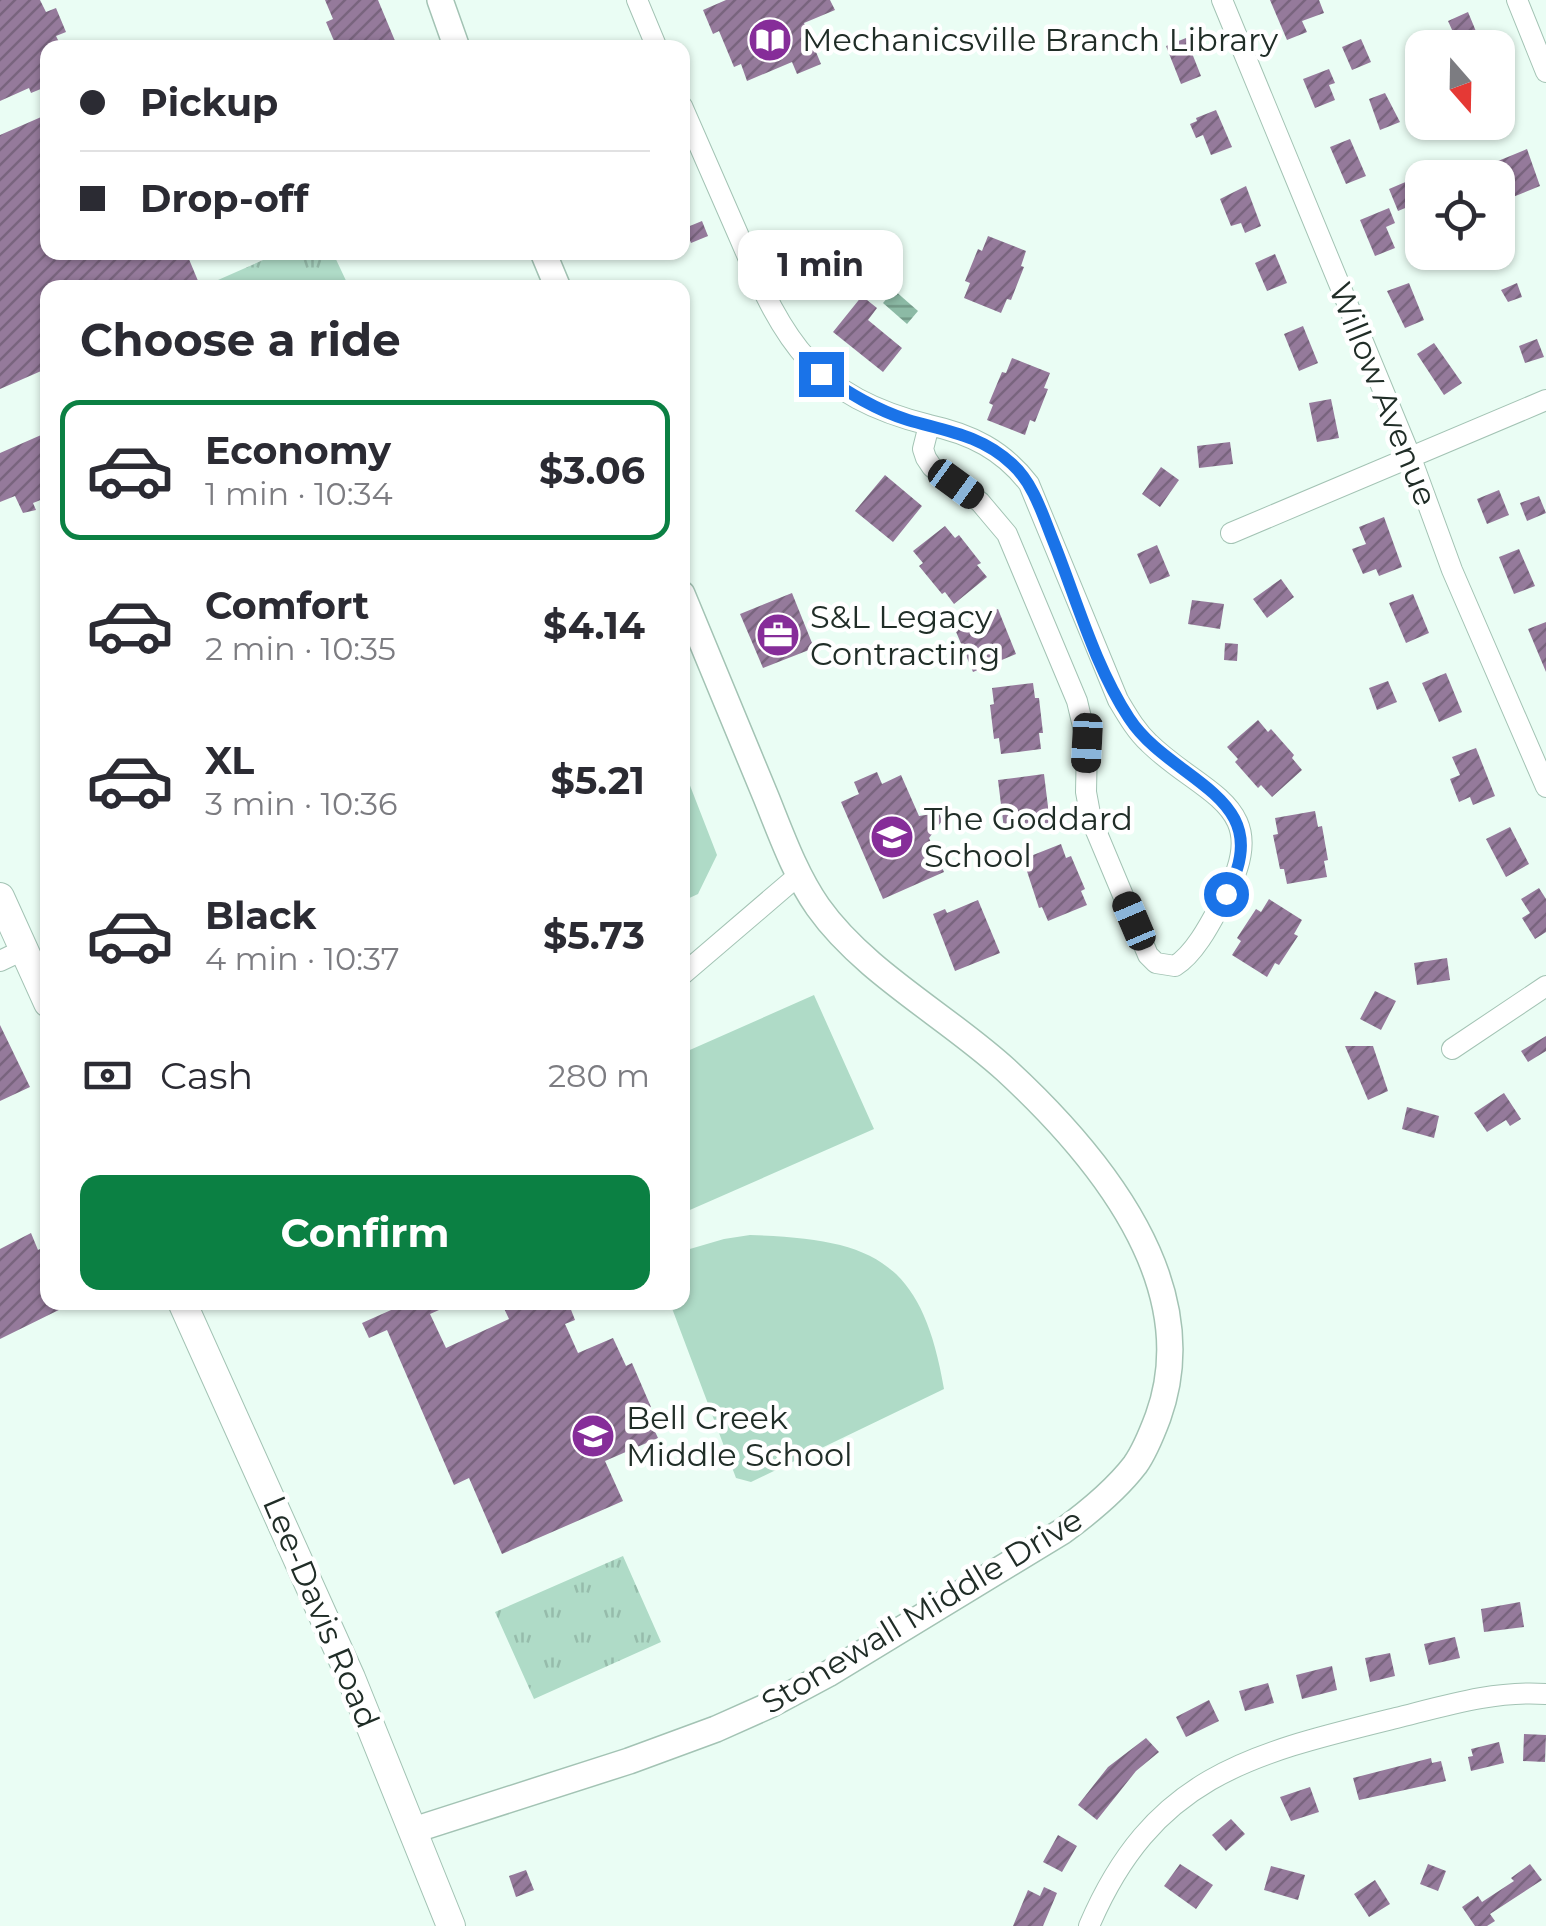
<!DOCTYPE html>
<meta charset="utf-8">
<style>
body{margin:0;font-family:Montserrat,sans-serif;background:#f7f7f7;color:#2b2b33;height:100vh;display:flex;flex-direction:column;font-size:38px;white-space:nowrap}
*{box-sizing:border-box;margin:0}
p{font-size:32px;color:#7c7c81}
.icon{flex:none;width:55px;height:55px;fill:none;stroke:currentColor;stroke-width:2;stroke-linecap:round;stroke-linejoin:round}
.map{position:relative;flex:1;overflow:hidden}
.details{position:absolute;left:40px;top:280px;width:650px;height:1030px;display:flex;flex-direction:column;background:#fff;border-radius:20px;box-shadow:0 2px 8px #0004}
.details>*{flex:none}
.top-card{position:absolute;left:40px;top:40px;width:650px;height:220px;border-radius:20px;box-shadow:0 2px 8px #0004;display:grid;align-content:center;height:220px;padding:0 40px;background:#fff}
.needle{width:65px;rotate:160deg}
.tools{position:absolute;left:1405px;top:30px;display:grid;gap:20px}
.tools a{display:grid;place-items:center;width:110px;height:110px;border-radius:20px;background:#fff;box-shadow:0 2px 8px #0004;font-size:50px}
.end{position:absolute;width:45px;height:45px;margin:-22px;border:12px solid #1a73e8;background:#fff;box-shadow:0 0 0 5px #fff}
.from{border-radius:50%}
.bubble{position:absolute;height:70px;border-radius:20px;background:#fff;box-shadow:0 2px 8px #0004;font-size:32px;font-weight:700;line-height:70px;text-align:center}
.car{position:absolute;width:30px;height:60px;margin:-30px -15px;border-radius:12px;box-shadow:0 0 8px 2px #0007;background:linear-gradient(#222 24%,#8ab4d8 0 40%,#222 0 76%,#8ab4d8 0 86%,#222 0)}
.top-card b{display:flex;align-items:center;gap:35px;height:95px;font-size:38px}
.top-card b+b{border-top:2px solid #e1e1e2}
.top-card i{width:25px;height:25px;background:#2b2b33}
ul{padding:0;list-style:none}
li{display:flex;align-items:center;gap:30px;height:140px;margin:0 20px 15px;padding:0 20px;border:5px solid transparent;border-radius:20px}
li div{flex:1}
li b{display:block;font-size:38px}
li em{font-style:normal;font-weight:700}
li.on{border-color:#0b8043}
li>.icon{width:90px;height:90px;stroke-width:1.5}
h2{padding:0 40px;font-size:45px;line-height:120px}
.pay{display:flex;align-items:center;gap:25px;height:110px;padding:0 40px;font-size:38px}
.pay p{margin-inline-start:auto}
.cta{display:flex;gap:20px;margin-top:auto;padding:20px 40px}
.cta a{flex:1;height:115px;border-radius:20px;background:#0b8043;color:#fff;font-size:40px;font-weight:700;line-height:115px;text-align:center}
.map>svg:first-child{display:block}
.grass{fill:#afdbc7}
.park{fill:url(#park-tufts)}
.water{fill:url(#water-rules)}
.building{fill:url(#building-hatch)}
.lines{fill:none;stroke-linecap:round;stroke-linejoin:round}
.minor-casing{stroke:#a3c3b4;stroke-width:22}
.tertiary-casing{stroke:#a3c3b4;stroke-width:28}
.secondary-casing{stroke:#a3c3b4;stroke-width:30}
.minor{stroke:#fff;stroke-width:20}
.tertiary{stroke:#fff;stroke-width:25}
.secondary{stroke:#fff;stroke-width:28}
.route{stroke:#1a73e8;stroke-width:12}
.labels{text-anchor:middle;stroke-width:9;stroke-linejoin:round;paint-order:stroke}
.poi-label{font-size:32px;fill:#202d27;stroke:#fff;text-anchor:start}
.street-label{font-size:32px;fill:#202d27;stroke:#fff}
</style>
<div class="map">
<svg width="1546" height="1926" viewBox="0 0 1546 1926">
<defs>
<pattern id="park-tufts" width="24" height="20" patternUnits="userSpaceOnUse" patternTransform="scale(2.5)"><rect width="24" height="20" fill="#afdbc7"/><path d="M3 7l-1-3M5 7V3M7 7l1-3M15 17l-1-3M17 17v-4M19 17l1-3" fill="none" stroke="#96bcab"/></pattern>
<pattern id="water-rules" width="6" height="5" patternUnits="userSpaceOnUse" patternTransform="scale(2.5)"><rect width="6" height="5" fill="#8cbaa5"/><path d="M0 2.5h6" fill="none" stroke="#729886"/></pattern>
<pattern id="building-hatch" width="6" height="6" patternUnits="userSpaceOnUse" patternTransform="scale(2.5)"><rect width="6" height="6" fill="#957a9b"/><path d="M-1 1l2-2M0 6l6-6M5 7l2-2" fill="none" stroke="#79647e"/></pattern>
</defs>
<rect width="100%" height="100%" fill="#eafdf4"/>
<path class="grass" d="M682,765L717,855L698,894L683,901Z
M814,995L874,1129L683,1213V1053Z
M750,1235C874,1239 922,1260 944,1389L751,1482L736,1478L670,1303L682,1302L683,1251L724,1239Z"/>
<path class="park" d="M279,253H333L349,287H222L218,280Z
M623,1556L661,1642L534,1699L495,1612Z"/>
<path class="water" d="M894,290L918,311L907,324L883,303Z"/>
<path class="building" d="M0,0H40L46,12L56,8L66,32L56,36L62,48H48V86L31,93L29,88L0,101Z
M325,0H378L398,48H337L326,22L333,19Z
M726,0H830L835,10L804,23L821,64L797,74L792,62L747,81L741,64L734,67L719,31L713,34L703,10Z
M1270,0H1319L1324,13L1302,21L1307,32L1287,40Z
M1468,12L1480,41L1464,48H1454L1448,34L1453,32L1448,21Z
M1186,38L1201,76L1181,84L1166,46Z
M1361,39L1371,62L1352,70L1342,47Z
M1329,69L1335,83L1329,85L1335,100L1315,108L1303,79Z
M1498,80L1513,117L1498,123Z
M1385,93L1400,122L1380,130L1369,99Z
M1216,110L1232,147L1211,155L1203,135L1196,138L1190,124L1197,121L1196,118Z
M48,114V252H186L201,288H48V368L0,389V135Z
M1350,139L1366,176L1346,184L1330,147Z
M1527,149L1540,186L1498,203V161Z
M1422,175V201L1398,211L1389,189Z
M1246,186L1261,226L1245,233L1241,223L1231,226L1220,199Z
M1389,208L1395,223L1386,227L1395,248L1375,256L1360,220Z
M702,221L708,236L691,243L685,228Z
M988,236L1026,251L1021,266L1024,267L1011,300L1007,299L1001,313L964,298L970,283L965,281L978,249L982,251Z
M1275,254L1287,283L1267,291L1255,263Z
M1409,283L1424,320L1405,328L1387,291Z
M1517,283L1522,297L1508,302L1501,290Z
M862,296L877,308L868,320L902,348L883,372L833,332Z
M1303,326L1318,363L1299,371L1284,334Z
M1537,339L1544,357L1525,363L1519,346Z
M1434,343L1462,383L1444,395L1417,354Z
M1012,358L1050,373L1044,388L1048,389L1035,422L1030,420L1025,435L987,420L993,405L989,403L1002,372L1006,373Z
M1331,399L1339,438L1317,442L1309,403Z
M48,432V497L33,503L36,510L23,513L15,496L0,502V453Z
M1230,442L1233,464L1199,468L1197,446Z
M1161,467L1179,480L1160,507L1142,494Z
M885,475L922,506L893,542L855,511Z
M1499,490L1509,515L1487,524L1477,499Z
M1539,496L1546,513L1527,521L1520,503Z
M1384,517L1402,567L1379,576L1376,569L1363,574L1352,549L1366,544L1359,527Z
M945,526L955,538L959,535L981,563L977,565L987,577L954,604L945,592L942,594L919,566L923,563L913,551Z
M1157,545L1170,576L1150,584L1137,554Z
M1519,549L1535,586L1514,594L1499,557Z
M1281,579L1294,597L1267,618L1253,599Z
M792,593L814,648L763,668L740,614Z
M1413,594L1429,633L1406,643L1389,603Z
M1192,600L1224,604L1220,629L1188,624Z
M998,609L1016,654L973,672L954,627Z
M1546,622V672L1528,629Z
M1225,643L1238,644L1237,661L1224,660Z
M1446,673L1462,712L1439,722L1422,683Z
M1388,681L1397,702L1377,710L1369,688Z
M1033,683L1035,698H1039L1043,733H1039L1041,749L1001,754L999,738L994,739L990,705L994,704L992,688Z
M1258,720L1268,732L1271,729L1294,755L1292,758L1302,770L1272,797L1261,785L1258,788L1235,762L1238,759L1227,747Z
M1476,748L1495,796L1473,805L1470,797L1459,802L1450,779L1460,775L1452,757Z
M877,772L882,784L901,775L919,816L939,813L942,821L929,838L944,872L883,899L841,802L859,794L854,782Z
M1044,774L1050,823L1004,829L998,780Z
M1315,811L1318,827L1322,826L1328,860L1324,861L1327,877L1287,884L1284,869H1280L1273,835L1278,834L1275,818Z
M1510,827L1529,864L1506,877L1486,839Z
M1061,844L1066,858L1071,856L1085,889L1081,891L1087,905L1048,921L1042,907L1039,908L1023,859Z
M1539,888L1546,899V932L1535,939L1522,918L1530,913L1521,899Z
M1269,899L1302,920L1294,934L1298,936L1279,965L1275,963L1267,977L1232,955L1241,941L1237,938L1256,909L1261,912Z
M978,900L1000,953L955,971L933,914L945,909L947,913Z
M1447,958L1450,980L1417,985L1414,963Z
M1375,991L1396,1001L1381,1030L1360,1019Z
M0,1025L30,1087L0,1101Z
M1546,1036V1051L1528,1062L1521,1051Z
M1345,1046H1373L1388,1091L1368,1100Z
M1504,1093L1521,1119L1510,1126L1506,1120L1487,1132L1474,1113Z
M1407,1107L1439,1116L1434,1138L1402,1129Z
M31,1233L38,1250L42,1248L48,1260V1302H75L0,1339V1249Z
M409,1302H457L430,1314L446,1348L509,1319L501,1302H568L575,1320L565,1324L578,1353L613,1338L626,1366L632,1363L651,1407L645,1410L658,1438L605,1461L623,1501L502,1554L469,1478L454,1485L387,1330L369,1338L362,1323Z
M1520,1602L1524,1627L1484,1632L1481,1609Z
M1455,1637L1460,1658L1429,1665L1424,1644Z
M1390,1653L1395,1676L1370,1682L1365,1658Z
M1332,1666L1337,1690L1302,1699L1296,1675Z
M1268,1683L1274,1703L1245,1711L1239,1691Z
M1209,1700L1219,1721L1186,1737L1176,1717Z
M1524,1734L1546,1735L1545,1762L1523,1761Z
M1146,1738L1159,1752L1136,1771L1097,1820L1078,1805L1108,1767Z
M1499,1742L1504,1763L1471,1771L1468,1757L1473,1756L1471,1749Z
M1431,1758L1432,1763L1441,1761L1446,1781L1359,1800L1353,1778Z
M1310,1787L1319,1812L1291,1821L1280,1797Z
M1231,1819L1245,1834L1226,1851L1212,1835Z
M1058,1835L1077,1846L1062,1872L1043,1862Z
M1180,1864L1213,1885L1196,1909L1164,1886Z
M1428,1864L1446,1871L1438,1891L1420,1884Z
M1530,1864L1542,1880L1490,1914L1495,1921L1487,1926H1475L1462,1907L1478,1896L1482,1902L1514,1881L1511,1878Z
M1271,1866L1305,1875L1298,1900L1264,1890Z
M526,1870L534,1890L516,1897L509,1876Z
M1375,1880L1390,1904L1369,1917L1354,1894Z
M1044,1887L1057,1893L1043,1926H1013L1028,1890L1040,1896Z"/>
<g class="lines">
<defs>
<path id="minor" d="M637,0L657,48
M1222,0L1411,458L1452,570L1546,787
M1517,0L1546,72
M682,106C702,151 721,196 741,241C784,342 815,397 929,425
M929,425C971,434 1003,450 1029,484L1118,700C1127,715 1136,731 1149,743C1203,796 1276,805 1224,898C1212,920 1196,953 1175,966L1156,963L1148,955L1091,819L1086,792L1087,743L1077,701L1007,534L980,502L932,467L926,458L923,449Z
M1231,533L1546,400
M0,961L23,950
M682,975L800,874
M1452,1049L1546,986
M1089,1926C1153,1776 1250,1754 1396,1718C1444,1706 1495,1690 1546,1694"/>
<path id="tertiary" d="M440,0L457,48
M543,252L558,288
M414,1830L629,1761L716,1729L772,1704L828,1674L1063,1531C1089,1512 1115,1491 1135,1465C1145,1451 1152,1433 1158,1417C1206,1284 1098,1155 1006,1070C947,1016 864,972 818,907C795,874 781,834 766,797C738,730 710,662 682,594"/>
<path id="secondary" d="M0,897L48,1003
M182,1302L351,1678L451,1926"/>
</defs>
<use href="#minor" class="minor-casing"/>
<use href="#tertiary" class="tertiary-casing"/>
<use href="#secondary" class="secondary-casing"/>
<use href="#minor" class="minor"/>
<use href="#tertiary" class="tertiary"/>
<use href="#secondary" class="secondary"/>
</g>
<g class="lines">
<path class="route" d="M821,374C849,393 876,410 908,420C946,431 981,435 1012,464C1034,484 1043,516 1054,543C1077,601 1095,666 1129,718C1171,783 1281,796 1226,894"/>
</g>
<defs>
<symbol id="library-disc" viewBox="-11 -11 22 22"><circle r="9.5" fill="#862d99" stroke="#fff"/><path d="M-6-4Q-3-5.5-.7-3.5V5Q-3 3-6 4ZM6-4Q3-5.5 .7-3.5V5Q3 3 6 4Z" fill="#fff"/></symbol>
<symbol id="office-disc" viewBox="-11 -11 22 22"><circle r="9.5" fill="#862d99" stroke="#fff"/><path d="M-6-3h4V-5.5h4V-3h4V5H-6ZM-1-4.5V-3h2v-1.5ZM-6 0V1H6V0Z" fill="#fff"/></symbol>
<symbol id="school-disc" viewBox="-11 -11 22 22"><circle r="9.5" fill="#862d99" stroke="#fff"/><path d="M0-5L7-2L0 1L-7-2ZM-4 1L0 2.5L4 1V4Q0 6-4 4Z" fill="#fff"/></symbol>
</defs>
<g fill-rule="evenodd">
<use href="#library-disc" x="745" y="15" width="50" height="50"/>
<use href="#office-disc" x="753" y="610" width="50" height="50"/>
<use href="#school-disc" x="867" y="812" width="50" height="50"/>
<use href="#school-disc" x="568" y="1411" width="50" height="50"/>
</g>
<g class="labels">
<g class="poi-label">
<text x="802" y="51">Mechanicsville Branch Library</text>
<text x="810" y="628">S&amp;L Legacy<tspan x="810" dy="37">Contracting</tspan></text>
<text x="924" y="830">The Goddard<tspan x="924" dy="37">School</tspan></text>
<text x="626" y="1429">Bell Creek<tspan x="626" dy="37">Middle School</tspan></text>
</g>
<g class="street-label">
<text transform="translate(1383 394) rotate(68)" y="11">Willow Avenue</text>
<text transform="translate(922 1611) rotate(-31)" y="11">Stonewall Middle Drive</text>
<text transform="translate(321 1612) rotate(67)" y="11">Lee-Davis Road</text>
</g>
</g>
</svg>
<div class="tools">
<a><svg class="needle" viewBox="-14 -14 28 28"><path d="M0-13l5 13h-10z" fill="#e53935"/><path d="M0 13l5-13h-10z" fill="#7c7c81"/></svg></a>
<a><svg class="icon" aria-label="locate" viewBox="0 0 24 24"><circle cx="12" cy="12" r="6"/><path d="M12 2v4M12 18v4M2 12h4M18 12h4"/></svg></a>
</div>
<i class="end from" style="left:1226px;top:894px"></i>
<i class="end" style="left:821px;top:374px"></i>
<div class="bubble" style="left:738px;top:230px;width:165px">1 min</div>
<i class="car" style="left:956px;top:484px;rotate:126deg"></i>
<i class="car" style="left:1087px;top:743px;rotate:183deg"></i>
<i class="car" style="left:1134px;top:921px;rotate:337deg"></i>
<div class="top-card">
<b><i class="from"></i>Pickup</b>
<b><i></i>Drop-off</b>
</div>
<section class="details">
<h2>Choose a ride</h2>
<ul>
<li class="on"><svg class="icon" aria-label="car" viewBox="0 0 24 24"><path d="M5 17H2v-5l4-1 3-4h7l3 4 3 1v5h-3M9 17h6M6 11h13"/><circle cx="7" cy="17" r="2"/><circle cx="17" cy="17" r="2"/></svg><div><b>Economy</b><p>1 min · 10:34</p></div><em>$3.06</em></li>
<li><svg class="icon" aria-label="car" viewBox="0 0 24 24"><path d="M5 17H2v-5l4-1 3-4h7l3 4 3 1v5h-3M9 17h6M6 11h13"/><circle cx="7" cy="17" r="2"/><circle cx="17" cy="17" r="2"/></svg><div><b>Comfort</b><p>2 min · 10:35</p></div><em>$4.14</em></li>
<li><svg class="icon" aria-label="car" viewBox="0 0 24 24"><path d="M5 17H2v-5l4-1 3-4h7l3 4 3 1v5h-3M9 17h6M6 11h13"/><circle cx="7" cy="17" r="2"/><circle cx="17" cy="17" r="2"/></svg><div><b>XL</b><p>3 min · 10:36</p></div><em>$5.21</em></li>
<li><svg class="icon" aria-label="car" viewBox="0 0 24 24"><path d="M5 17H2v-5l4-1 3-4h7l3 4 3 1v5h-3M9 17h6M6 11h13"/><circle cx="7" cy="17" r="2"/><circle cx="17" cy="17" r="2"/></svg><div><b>Black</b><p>4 min · 10:37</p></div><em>$5.73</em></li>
</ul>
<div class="pay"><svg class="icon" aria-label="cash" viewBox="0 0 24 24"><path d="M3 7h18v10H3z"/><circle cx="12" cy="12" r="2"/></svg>Cash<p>280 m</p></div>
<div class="cta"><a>Confirm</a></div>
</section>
</div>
